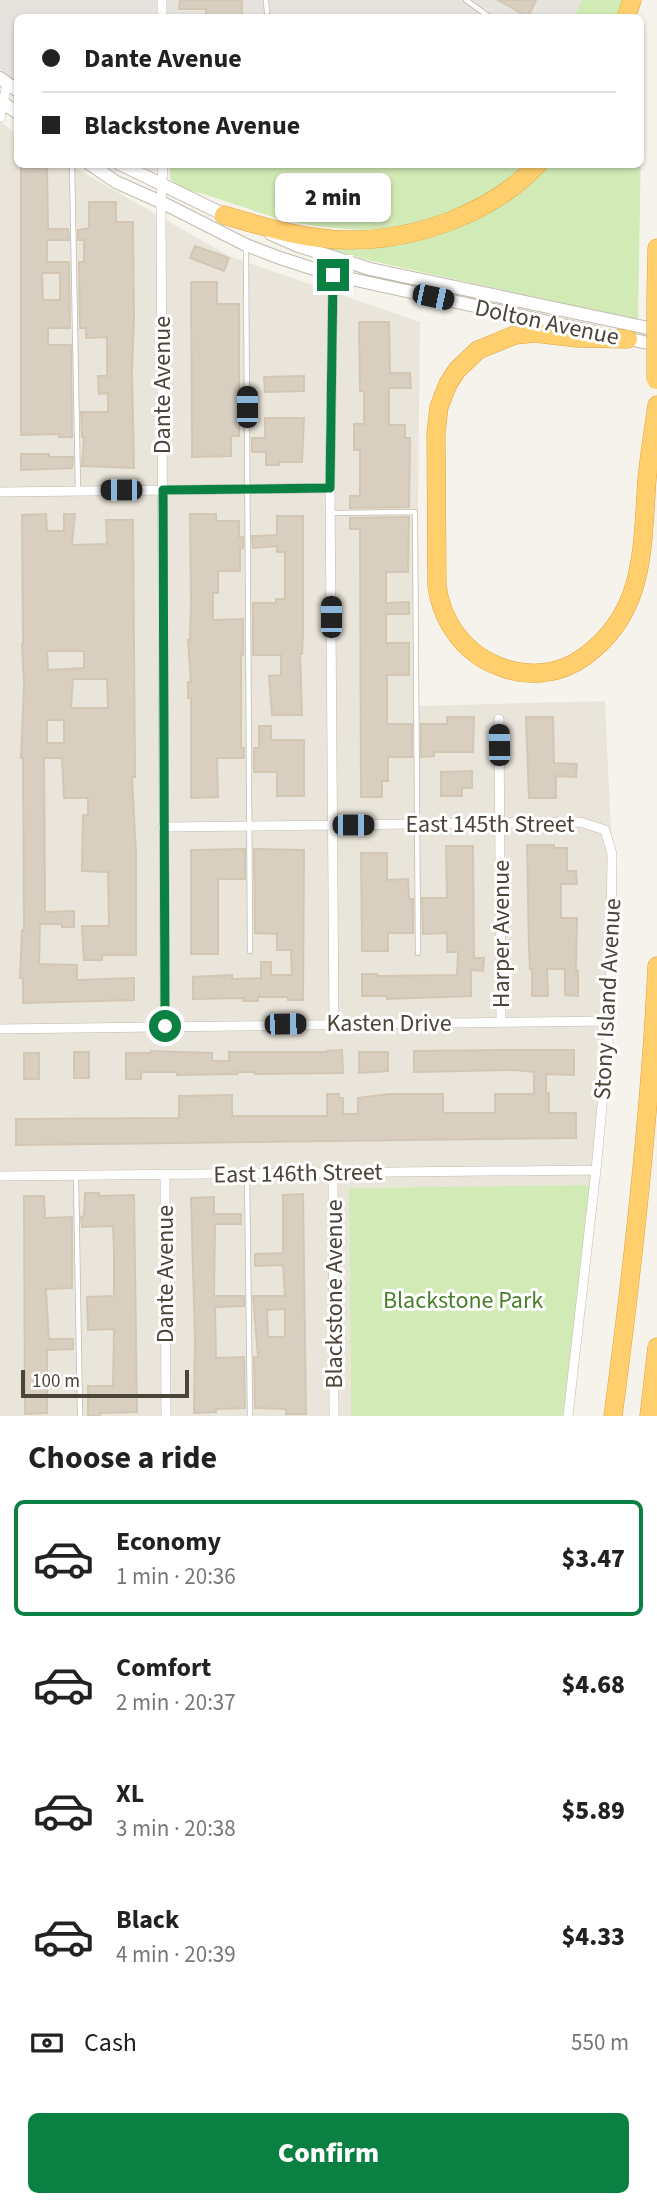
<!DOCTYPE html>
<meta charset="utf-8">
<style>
body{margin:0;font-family:"Source Sans 3",sans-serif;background:#f6f6f6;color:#222;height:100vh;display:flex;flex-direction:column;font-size:26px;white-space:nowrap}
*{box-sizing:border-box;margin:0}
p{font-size:23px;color:#767676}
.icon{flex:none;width:38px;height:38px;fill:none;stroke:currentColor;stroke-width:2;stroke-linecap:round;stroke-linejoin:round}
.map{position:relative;height:1416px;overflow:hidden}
.details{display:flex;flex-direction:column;background:#fff;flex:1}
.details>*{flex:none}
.banner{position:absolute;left:14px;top:14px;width:630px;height:154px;border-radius:10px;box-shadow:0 2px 5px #0004;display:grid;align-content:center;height:154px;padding:0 28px;background:#fff}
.scale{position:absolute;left:21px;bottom:18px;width:168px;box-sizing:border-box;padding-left:7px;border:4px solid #4b4439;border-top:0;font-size:19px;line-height:24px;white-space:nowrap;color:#4b4439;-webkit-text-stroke:5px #fff;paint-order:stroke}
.end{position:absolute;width:32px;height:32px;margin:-16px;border:9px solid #0b8043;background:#fff;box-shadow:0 0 0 4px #fff}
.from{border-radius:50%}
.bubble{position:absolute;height:49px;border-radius:10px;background:#fff;box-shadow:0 2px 5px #0004;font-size:23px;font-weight:800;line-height:49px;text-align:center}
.car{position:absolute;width:21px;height:42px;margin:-21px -10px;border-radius:9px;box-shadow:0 0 5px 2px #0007;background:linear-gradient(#222 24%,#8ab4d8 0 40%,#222 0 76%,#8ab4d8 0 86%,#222 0)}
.banner b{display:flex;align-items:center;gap:24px;height:66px;font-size:26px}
.banner b+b{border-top:2px solid #e0e0e0}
.banner i{width:18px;height:18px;background:#222}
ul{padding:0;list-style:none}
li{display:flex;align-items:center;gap:21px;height:116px;margin:0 14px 10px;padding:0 14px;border:4px solid transparent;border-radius:10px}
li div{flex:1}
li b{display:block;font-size:26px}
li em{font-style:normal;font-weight:800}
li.active{border-color:#0b8043}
li>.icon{width:63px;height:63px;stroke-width:1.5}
h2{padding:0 28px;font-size:32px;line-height:84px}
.pay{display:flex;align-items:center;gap:18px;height:77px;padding:0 28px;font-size:26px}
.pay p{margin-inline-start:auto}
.primary-button{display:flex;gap:14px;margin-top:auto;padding:14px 28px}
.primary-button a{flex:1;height:80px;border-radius:10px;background:#0b8043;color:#fff;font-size:28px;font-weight:800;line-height:80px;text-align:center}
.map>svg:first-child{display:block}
.residential{fill:#eae5da}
.industrial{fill:#e6e2dd}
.green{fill:#d2eab5}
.building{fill:#d8cfc1;stroke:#d3c7b4;stroke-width:2;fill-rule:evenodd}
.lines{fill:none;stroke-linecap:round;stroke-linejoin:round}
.service-casing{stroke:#c2bbae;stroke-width:6}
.minor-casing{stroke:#c2bbae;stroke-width:10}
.tertiary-casing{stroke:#c2bbae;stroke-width:14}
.motorway-casing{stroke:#e0a43c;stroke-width:19}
.service{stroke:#fff;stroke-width:4.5}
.minor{stroke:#fff;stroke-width:9}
.tertiary{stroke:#fff;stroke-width:12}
.motorway{stroke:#ffcf6e;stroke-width:18}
.motorway-bridge-casing{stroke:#e0a43c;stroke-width:19;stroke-linecap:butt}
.motorway-bridge{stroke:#ffcf6e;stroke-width:18}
.route{stroke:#0b8043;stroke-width:9}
.labels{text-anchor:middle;stroke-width:6;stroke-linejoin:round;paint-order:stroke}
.street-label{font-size:24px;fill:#4b4439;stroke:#fff}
.park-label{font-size:24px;fill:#4a7f2a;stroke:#fff}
</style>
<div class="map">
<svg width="657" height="1416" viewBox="0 0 657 1416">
<rect width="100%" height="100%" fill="#f6f3ec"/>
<path class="residential" d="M0,121L17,135L18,164L70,165L229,256L420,322L416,706L605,701L612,854L610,1021L591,1185L349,1188L351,1416H0Z"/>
<path class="industrial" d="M0,0H582L574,18H18L17,83L0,69Z"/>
<path class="green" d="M582,0H623L618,17L574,18Z
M641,146L638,320L372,261L319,246L494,208L542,173L549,165L640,164Z
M170,164L531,165L486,195L441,216L399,227L362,230L322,227L285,221L204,194L180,189L170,178Z
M591,1185L563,1416H351L349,1188Z"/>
<path class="building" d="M180,0H242V18H206V9H179Z
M498,0H536L528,17Z
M21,168H47L48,229H68L69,240H47V262H69L70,328H48V345H71L72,437H59V434L21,435ZM42,273H60V300H43Z
M89,202H116V222H133L134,318L132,370L134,468L82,466L84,437H82L81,412H108V393L99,394L98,376H107V337L86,338V328H80L79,262H84V240H78V230L89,228Z
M195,246L229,258L224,271L190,258Z
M191,282H217V304H239V436H231V456L192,457Z
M359,322H389L390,373H410L411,388H389V425H405V438H410L409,507L350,508V496H360V450H354V424H364V391H360Z
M304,376V391L265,392L264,377Z
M265,418H304L302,462H279V465H266V452H252V438H265Z
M21,454H49V457H73L72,468L21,470Z
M46,514L47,531H64V514H75L72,545L107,544L106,520H133L135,777H132L136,854V955H102V960H84L82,926H109L108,872L82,871L83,815H88V798H64L62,758H44L45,912L74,911V927H62V924H40L39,964L77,965V980L134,978V1000L23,1003V978H20L22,930H24L23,758H21L24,683L22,644H23L22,515ZM47,651H84V668L48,670ZM73,679H107L108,708H71ZM47,720H64V743H47Z
M190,514H216V521H239V537H243V548L240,549V571H218V593H213V620L243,619V655H241V748H244V758H217L218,797L191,798V698H188V682H191L188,640H190L191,600Z
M277,516H303V634L302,654H300L302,715H272L269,676L281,675V655H253V603H276V599H285V552H277V546L253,548L252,536L277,535Z
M409,517L408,572H386V603L409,602V614H386V643H409V675H387V724H412V757H388V781H382V797H361L360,529H350V518Z
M447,717H474L473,752H434V756L421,757V724H447Z
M526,717H553L554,763L577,764L576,777L556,776V798H529Z
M259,726H271V740H304V796H277V772H254V748H259Z
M472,771V788H462V796H441V772Z
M527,845H554V848H567V871H576L577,884H561V918H577L576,971H578V996L565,995V969H547L548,996H532V969H530L529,950Z
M446,846H473L474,958H484L483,971L471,970V996L387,999V996H362V974H377V976L457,975L458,952H447V933L423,934L422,898H447Z
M245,849V879H218V954H191V850Z
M254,849L304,850L303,1000H288V997H258V1001H243V998L193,999V977L232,975V979L261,978V962H271V975H292L291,950H277V934L255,933Z
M361,853H387V880L408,879L409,899H413V933H388V951H362Z
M342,1050L343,1073L255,1074V1072H237V1074L177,1075V1072H141V1079H126V1053H151V1051L212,1053V1061H229V1052H327V1051Z
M505,1050H574V1075L546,1074V1093H549V1113H576V1138L16,1145V1119L179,1118V1096L232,1095V1116H327V1094H339V1098H343V1114H358V1098L389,1094H443V1113H495V1094H534V1072L515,1070L414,1072V1051Z
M74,1052H89V1078H74Z
M359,1052H388V1071L359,1073Z
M24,1053H39V1079H24Z
M85,1193H99V1196L134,1195L137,1412L100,1413V1416H88V1386H113L114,1331L113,1329L88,1330L87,1297L114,1296V1250L113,1226L82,1227L81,1217L84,1216Z
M303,1194L306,1414H286V1409L255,1408L254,1357H258L253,1296H285L283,1265L255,1266V1254L283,1253V1195ZM285,1309V1337H268L267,1310Z
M24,1196H44L45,1218L72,1217V1288L46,1289V1291L49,1339H73V1349L47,1350V1413L25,1414Z
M214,1197V1214H241V1224H215L214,1296H244V1306L215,1307L216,1358L244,1357L245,1408L216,1409V1412L194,1413L195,1338L191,1198Z"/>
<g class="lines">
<defs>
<path id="service" d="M266,0L267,12
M466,0L491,18
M72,164L78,491
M246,249L250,951
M331,513L415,512L418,953
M247,1173L250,1416
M76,1176L80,1416"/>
<path id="minor" d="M162,0V18
M0,118L7,84
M163,164L161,202L165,1026
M333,275L330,488L334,1024
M0,492L330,488
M499,719L501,1023
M163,827L580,822L605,830L612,854L610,1021L596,1170L568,1416
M0,1029L610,1021
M333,1172L334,1416
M165,1174L166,1416
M0,1176L596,1170"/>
<path id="tertiary" d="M0,78L18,91
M0,101L18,113
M90,164L116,182L161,202L246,245L280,258L333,275L599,333
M120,164L231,218
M271,234L296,245L370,269L657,330
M620,337L657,345"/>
<path id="motorway" d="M626,18L632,0
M224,215C264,227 307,240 349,240C416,240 491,214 538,164
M656,296L657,248
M628,339L577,338L535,333L515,335L478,350L457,370L448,384L439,407L436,433L437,586C442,622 464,653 498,666C527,678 559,675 584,657C641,616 642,559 646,495C647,465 653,435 657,405
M613,1416C633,1266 650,1117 657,966
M649,1416L657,1347"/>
</defs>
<use href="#service" class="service-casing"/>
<use href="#minor" class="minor-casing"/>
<use href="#tertiary" class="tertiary-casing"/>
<use href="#motorway" class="motorway-casing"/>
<use href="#service" class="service"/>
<use href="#minor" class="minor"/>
<use href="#tertiary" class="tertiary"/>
<use href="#motorway" class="motorway"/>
<defs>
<path id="motorway-bridge" d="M656,296V380"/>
</defs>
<use href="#motorway-bridge" class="motorway-bridge-casing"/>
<use href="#motorway-bridge" class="motorway-bridge"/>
</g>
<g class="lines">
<path class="route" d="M165,1026L163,490L330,488L333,275"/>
</g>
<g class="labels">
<g class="street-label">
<text transform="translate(547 322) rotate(12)" y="8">Dolton Avenue</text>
<text transform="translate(162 385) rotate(-90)" y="8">Dante Avenue</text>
<text x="490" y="832">East 145th Street</text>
<text transform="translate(501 934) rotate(-90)" y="8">Harper Avenue</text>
<text transform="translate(607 999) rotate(-87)" y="8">Stony Island Avenue</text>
<text x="389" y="1031">Kasten Drive</text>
<text transform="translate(298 1173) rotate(-1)" y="8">East 146th Street</text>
<text transform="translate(165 1274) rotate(-90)" y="8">Dante Avenue</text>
<text transform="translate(334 1294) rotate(-90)" y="8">Blackstone Avenue</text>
</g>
<g class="park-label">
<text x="463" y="1308">Blackstone Park</text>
</g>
</g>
</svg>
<div class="scale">100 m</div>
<i class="end from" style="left:165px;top:1026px"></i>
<i class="end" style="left:333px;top:275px"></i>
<div class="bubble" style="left:275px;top:173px;width:116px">2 min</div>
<i class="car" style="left:433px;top:297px;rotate:102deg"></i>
<i class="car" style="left:247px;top:407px;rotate:0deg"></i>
<i class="car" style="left:121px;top:490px;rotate:270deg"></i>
<i class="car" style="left:331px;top:617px;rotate:0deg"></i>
<i class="car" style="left:499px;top:745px;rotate:359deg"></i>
<i class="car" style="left:353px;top:825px;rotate:90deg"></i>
<i class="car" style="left:285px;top:1024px;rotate:89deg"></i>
<div class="banner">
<b><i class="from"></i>Dante Avenue</b>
<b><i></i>Blackstone Avenue</b>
</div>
</div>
<section class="details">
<h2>Choose a ride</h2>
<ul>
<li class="active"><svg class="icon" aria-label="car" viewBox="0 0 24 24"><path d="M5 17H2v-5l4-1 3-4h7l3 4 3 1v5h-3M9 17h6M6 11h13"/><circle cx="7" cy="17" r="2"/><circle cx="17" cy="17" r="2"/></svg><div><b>Economy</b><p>1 min · 20:36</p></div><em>$3.47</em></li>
<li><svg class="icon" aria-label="car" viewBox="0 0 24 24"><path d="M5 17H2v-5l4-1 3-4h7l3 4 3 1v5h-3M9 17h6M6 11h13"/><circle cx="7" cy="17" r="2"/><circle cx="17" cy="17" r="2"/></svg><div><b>Comfort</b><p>2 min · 20:37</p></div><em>$4.68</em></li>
<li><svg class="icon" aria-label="car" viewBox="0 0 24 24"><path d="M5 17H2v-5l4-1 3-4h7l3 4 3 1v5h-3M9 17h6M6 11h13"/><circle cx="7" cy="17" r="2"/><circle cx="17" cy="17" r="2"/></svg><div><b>XL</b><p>3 min · 20:38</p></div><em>$5.89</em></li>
<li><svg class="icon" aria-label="car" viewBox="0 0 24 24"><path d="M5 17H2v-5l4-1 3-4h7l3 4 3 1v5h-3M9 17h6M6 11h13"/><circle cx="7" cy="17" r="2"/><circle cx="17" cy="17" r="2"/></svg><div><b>Black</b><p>4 min · 20:39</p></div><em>$4.33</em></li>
</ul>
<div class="pay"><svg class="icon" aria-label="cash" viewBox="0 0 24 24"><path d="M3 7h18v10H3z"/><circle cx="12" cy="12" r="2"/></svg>Cash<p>550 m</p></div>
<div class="primary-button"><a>Confirm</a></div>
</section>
